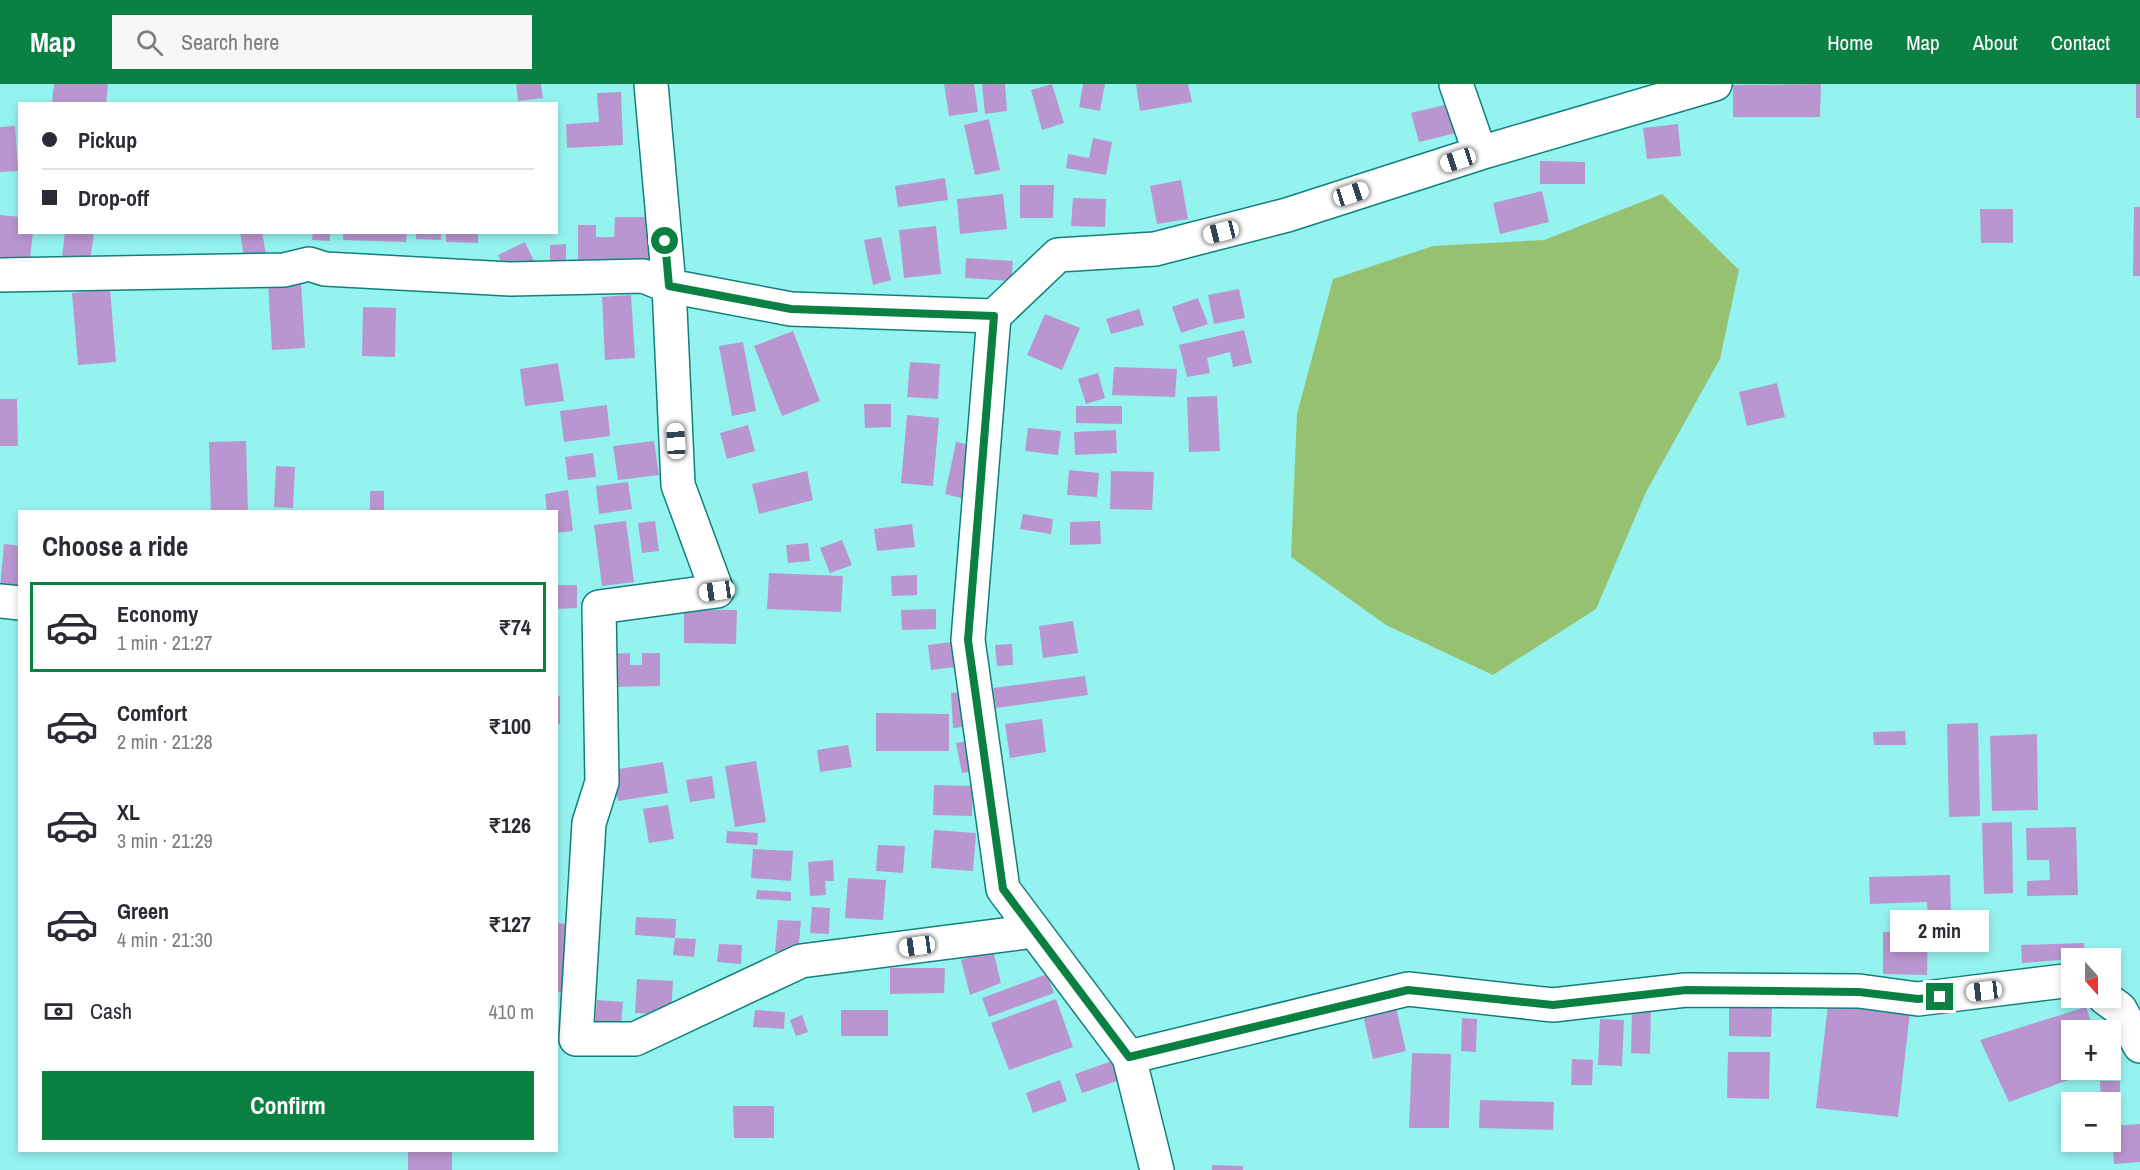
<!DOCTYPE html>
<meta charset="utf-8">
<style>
body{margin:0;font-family:"Archivo Narrow",sans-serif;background:#f7f7f7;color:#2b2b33;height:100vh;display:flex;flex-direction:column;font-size:22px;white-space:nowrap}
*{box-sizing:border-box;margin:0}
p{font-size:20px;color:#7c7c81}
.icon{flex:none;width:33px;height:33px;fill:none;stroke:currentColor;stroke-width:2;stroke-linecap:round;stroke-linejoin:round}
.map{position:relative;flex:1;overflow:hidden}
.details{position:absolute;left:18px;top:426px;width:540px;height:642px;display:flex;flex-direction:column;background:#fff;border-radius:0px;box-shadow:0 3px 9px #0003}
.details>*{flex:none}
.guide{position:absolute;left:18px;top:18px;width:540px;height:132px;border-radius:0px;box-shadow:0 3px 9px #0003;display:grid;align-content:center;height:132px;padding:0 24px;background:#fff}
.needle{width:39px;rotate:159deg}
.buttons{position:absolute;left:2061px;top:864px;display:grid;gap:12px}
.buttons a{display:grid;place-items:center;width:60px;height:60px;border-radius:0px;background:#fff;box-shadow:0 3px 9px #0003;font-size:30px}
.end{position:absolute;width:27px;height:27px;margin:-14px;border:8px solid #0b8043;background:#fff;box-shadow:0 0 0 3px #fff}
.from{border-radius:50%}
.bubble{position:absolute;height:42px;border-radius:0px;background:#fff;box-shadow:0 3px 9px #0003;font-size:20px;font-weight:700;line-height:42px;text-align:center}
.car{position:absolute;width:18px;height:36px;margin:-18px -9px;border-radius:8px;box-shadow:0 0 4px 2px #0007;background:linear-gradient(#fff 24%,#345 0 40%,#fff 0 76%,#345 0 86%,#fff 0)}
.guide b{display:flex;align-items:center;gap:21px;height:57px;font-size:22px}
.guide b+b{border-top:2px solid #e1e1e2}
.guide i{width:15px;height:15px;background:#2b2b33}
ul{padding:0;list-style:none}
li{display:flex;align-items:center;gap:18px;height:90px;margin:0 12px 9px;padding:0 12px;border:3px solid transparent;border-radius:0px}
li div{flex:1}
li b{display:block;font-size:22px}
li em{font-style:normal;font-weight:700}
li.active{border-color:#0b8043}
li>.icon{width:54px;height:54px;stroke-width:1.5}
h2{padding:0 24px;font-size:27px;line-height:72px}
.pay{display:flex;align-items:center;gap:15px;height:66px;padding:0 24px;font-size:22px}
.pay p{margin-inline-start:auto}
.action{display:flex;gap:12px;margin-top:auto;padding:12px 24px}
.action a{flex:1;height:69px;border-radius:0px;background:#0b8043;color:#fff;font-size:24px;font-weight:700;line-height:69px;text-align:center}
header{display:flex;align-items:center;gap:36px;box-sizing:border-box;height:84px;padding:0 30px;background:#0b8043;color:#fff}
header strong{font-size:28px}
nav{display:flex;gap:33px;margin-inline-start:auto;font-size:21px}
.search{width:420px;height:54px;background:#f7f7f7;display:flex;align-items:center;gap:15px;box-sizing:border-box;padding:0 21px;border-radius:0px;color:#7c7c81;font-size:22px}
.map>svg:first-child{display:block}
.water{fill:#96c171}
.building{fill:#b996d0}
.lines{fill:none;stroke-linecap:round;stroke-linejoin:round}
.minor-casing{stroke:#10807d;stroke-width:36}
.minor{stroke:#fff;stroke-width:33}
.route{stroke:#0b8043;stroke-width:8}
</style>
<header>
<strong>Map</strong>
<div class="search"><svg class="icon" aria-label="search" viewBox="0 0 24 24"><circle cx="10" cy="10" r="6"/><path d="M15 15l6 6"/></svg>Search here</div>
<nav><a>Home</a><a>Map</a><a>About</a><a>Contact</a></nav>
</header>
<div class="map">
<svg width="2140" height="1086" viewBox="0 0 2140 1086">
<rect width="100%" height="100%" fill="#95f3ef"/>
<path class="water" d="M1662,110L1739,186L1720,275L1646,408L1596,525L1493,591L1386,541L1291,473L1297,330L1333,195L1433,162L1544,156Z"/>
<path class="building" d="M54,0H108L106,20H52Z
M516,0H541L543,14L518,17Z
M944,0H974L978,28L949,32Z
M982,0H1005L1007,27L985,30Z
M1052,0L1064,39L1042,46L1031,6Z
M1083,0H1105L1100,27L1079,23Z
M1136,0H1188L1192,18L1140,27Z
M1821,0L1820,33H1733V1Z
M2136,0H2140V34H2136Z
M621,8L623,61L567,64L566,40L599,38L597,9Z
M1461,17L1468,46L1419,58L1411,29Z
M989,35L1000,86L975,91L964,41Z
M1678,40L1681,72L1647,75L1643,44Z
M15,42L18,87L0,88V43Z
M1093,54L1112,58L1106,91L1066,84L1068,70L1089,74Z
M1540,77L1585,78V100H1540Z
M945,94L948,116L898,123L895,102Z
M1181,96L1188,135L1157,140L1150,102Z
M1020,101H1054L1053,134H1020Z
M1542,107L1549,138L1500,150L1493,119Z
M1003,110L1007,145L960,150L957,115Z
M1073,114L1106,115L1105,143L1071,142Z
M2134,123H2140V192H2133Z
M1980,125H2013V159H1981Z
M0,131L20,133V148H33L29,184L0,181Z
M615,133H650L649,178H578V141H596V153H614Z
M936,142L941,190L904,194L899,146Z
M65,148L94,149L90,177L62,173Z
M240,148H262L266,170L244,174Z
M313,148H330V157L312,156Z
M343,148H407L406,158L343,156Z
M416,148H441V156L416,155Z
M446,148H478V159L446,158Z
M881,153L891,196L873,201L864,156Z
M525,158L534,177L507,190L498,171Z
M566,160V178L550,179V161Z
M966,174L1013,177L1011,197L965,194Z
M301,197L305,264L272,266L268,199Z
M110,205L116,278L78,281L72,209Z
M1239,205L1245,234L1214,240L1208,211Z
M631,211L635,274L605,276L602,213Z
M1198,214L1208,240L1181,249L1172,223Z
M363,223L396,224L395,273L362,272Z
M1139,225L1144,241L1111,250L1106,235Z
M1045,230L1080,244L1062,286L1027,271Z
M1244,246L1252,279L1233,283L1230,268L1207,274L1210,289L1187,293L1179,261Z
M793,247L820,317L782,332L754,262Z
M743,258L756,327L732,332L719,262Z
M910,278L940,280L938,315L907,313Z
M558,279L564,317L525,322L520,285Z
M1114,283L1177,285L1175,313L1112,311Z
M1098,289L1105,314L1086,320L1078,295Z
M1777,299L1785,333L1747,342L1739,308Z
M1217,312L1220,367L1189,368L1187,313Z
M0,315H17L18,362H0Z
M864,320H891V343L865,344Z
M607,321L610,352L564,358L560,327Z
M1076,322H1122V340L1076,339Z
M907,331L939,334L933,402L901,399Z
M748,341L755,367L727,375L720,349Z
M1028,344L1061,347L1058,371L1025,367Z
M1116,346L1117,369L1075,371L1074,348Z
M246,357L248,428H211L209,358Z
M654,357L659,391L618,396L613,362Z
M956,358L981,363L969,416L945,410Z
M593,369L596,393L568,396L565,373Z
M276,382L295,383L293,424L274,423Z
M1069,386L1099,389L1097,413L1067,411Z
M807,387L813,416L759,430L752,400Z
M1111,387L1154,388L1152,426L1110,425Z
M628,398L632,425L599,430L596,402Z
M568,406L573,447L556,449V428H547L545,410Z
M370,407H384V428H370Z
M1023,430L1053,435L1051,450L1020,445Z
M626,437L634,498L602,502L594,441Z
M655,437L659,467L642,469L638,439Z
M1100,437L1101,460L1070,461V438Z
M912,440L915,463L877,467L874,445Z
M842,456L852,481L830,489L820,464Z
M808,459L810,477L788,479L786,461Z
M4,460L20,462V506L0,504Z
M769,489L843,492L841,528L767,525Z
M917,491V511L892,512L891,492Z
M556,501H577V524L556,525Z
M684,525L737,526L736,560L684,559Z
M936,525V545L902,546L901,526Z
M1073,537L1078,569L1043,574L1039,542Z
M960,557L963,582L931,586L928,561Z
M1012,560L1013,581L997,582L995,561Z
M630,569V581H642V569H660V602L610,603L609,570Z
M1085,592L1088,611L996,624L993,604Z
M971,607L973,642L953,644L951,609Z
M556,612H560V640H556Z
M876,629L949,630V667H876Z
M1042,635L1046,668L1010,674L1005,640Z
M1978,639L1980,732L1949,733L1947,640Z
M1905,647L1906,661H1874L1873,648Z
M2037,650L2038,726L1992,727L1990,652Z
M972,656L977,687L962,689L956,659Z
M848,661L852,683L820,688L817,666Z
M756,677L766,738L735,743L725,682Z
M663,678L668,709L618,717L613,686Z
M712,692L715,714L690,718L686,696Z
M934,701L973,702L972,732L933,731Z
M668,721L674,755L649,759L643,725Z
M2012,738L2013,809L1984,810L1982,739Z
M2076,743L2078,811L2027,812V797L2050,796L2049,776H2027L2026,744Z
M934,746L976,749L973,787L931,784Z
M727,747L758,749L757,761L726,759Z
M878,761L905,762L903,789L876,787Z
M753,765L793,767L791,797L751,794Z
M833,776L834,797H825L826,811L810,812L808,778Z
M1950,791L1951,834L1928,835L1927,818L1870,820L1869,793Z
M848,794L886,796L883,836L845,834Z
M757,806L791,808V817L756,815Z
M812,823L830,824L829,850L810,849Z
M636,833L676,835L675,854L635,851Z
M778,836L801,837L798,870L775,868Z
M556,839L569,840L564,908H556Z
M1883,848H1928L1927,891L1883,890Z
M675,854L696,855L694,873L673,871Z
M2084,859L2085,874L2022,879L2021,861Z
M719,860L742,861L741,880L717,878Z
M993,866L1001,899L970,911L961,876Z
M890,884H945L944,909L890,910Z
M1047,890L1054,909L989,933L982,914Z
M637,895L673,897L671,931L635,929Z
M1056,915L1073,963L1009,986L991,939Z
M597,916L623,918L621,942L595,940Z
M1395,919L1406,967L1373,975L1362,926Z
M1729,919L1772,920L1771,953L1729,952Z
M1828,920L1910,929L1898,1033L1816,1024Z
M1632,923H1651L1650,970L1631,969Z
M2086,923L2094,946H2072V986H2095L2009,1018L1980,956Z
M755,926L785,928L784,945L753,943Z
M841,926H888V952H841Z
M802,931L808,948L796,952L790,936Z
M1462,934L1477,935L1476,968L1461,967Z
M1600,935L1624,936L1622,982L1598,981Z
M1728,968H1770L1769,1015L1727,1014Z
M1412,969L1451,970L1449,1044H1409Z
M1572,975L1593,976L1592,1001H1571Z
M1115,976L1123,995L1082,1009L1075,990Z
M1060,996L1067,1017L1033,1029L1026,1009Z
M2100,997H2120V1031L2110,1030V1018H2101Z
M1480,1016L1554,1018L1553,1046L1479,1044Z
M733,1022H774V1054H734Z
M2140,1040V1078L2114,1080L2112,1042Z
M408,1066H452V1086H408Z
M1212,1081L1243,1082V1086H1212Z"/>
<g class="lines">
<defs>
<path id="minor" d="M651,0L669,202L678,401L717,507L599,523L602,698L589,739L576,955H635L801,877L1034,847
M1456,0L1480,69
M0,191L284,186L309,180L325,185L511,195L643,192L669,202L791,225L994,232
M0,517L20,519
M2105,914L2120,925L2140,962
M1129,973L1408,905L1553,921L1686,906L1859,907L1918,915L2072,896
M1157,1086L1129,973L1003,805L968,556L994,232L1058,171L1155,165L1287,131L1480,69L1715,0"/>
</defs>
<use href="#minor" class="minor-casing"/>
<use href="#minor" class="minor"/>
</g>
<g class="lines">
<path class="route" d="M665,157L669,202L791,225L994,232L968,556L1003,805L1129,973L1408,906L1553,921L1686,906L1859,908L1918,915L1940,913"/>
</g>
</svg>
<div class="buttons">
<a><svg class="needle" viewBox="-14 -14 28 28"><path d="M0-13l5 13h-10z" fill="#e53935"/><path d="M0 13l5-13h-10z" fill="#7c7c81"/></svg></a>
<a>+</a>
<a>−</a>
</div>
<i class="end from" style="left:665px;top:157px"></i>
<i class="end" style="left:1940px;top:913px"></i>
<div class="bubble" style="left:1890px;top:826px;width:99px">2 min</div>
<i class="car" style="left:1458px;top:76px;rotate:252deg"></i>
<i class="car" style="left:1351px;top:110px;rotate:72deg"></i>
<i class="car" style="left:1221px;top:148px;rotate:256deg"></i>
<i class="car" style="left:676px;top:357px;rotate:357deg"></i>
<i class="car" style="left:717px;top:507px;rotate:262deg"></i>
<i class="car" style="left:917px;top:862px;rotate:262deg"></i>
<i class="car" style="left:1984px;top:907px;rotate:263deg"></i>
<div class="guide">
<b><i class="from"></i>Pickup</b>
<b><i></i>Drop-off</b>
</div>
<section class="details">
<h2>Choose a ride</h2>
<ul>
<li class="active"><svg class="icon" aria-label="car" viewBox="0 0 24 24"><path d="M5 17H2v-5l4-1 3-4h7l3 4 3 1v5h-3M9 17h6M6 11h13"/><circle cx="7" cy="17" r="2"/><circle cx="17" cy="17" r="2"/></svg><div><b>Economy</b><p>1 min · 21:27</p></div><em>₹74</em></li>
<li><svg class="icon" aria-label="car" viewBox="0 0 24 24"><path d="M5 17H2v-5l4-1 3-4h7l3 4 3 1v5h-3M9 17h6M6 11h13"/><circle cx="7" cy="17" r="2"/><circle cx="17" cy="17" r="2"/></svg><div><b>Comfort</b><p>2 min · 21:28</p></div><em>₹100</em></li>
<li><svg class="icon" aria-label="car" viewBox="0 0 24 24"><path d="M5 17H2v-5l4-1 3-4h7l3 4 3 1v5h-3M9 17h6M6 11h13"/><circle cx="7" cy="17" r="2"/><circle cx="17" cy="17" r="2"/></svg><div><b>XL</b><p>3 min · 21:29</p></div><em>₹126</em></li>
<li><svg class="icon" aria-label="car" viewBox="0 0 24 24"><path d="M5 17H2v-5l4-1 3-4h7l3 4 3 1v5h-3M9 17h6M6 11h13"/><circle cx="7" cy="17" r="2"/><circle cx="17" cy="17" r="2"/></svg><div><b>Green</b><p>4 min · 21:30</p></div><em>₹127</em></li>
</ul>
<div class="pay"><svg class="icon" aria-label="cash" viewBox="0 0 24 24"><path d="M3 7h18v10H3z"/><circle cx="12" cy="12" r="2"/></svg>Cash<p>410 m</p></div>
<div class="action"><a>Confirm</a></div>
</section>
</div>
